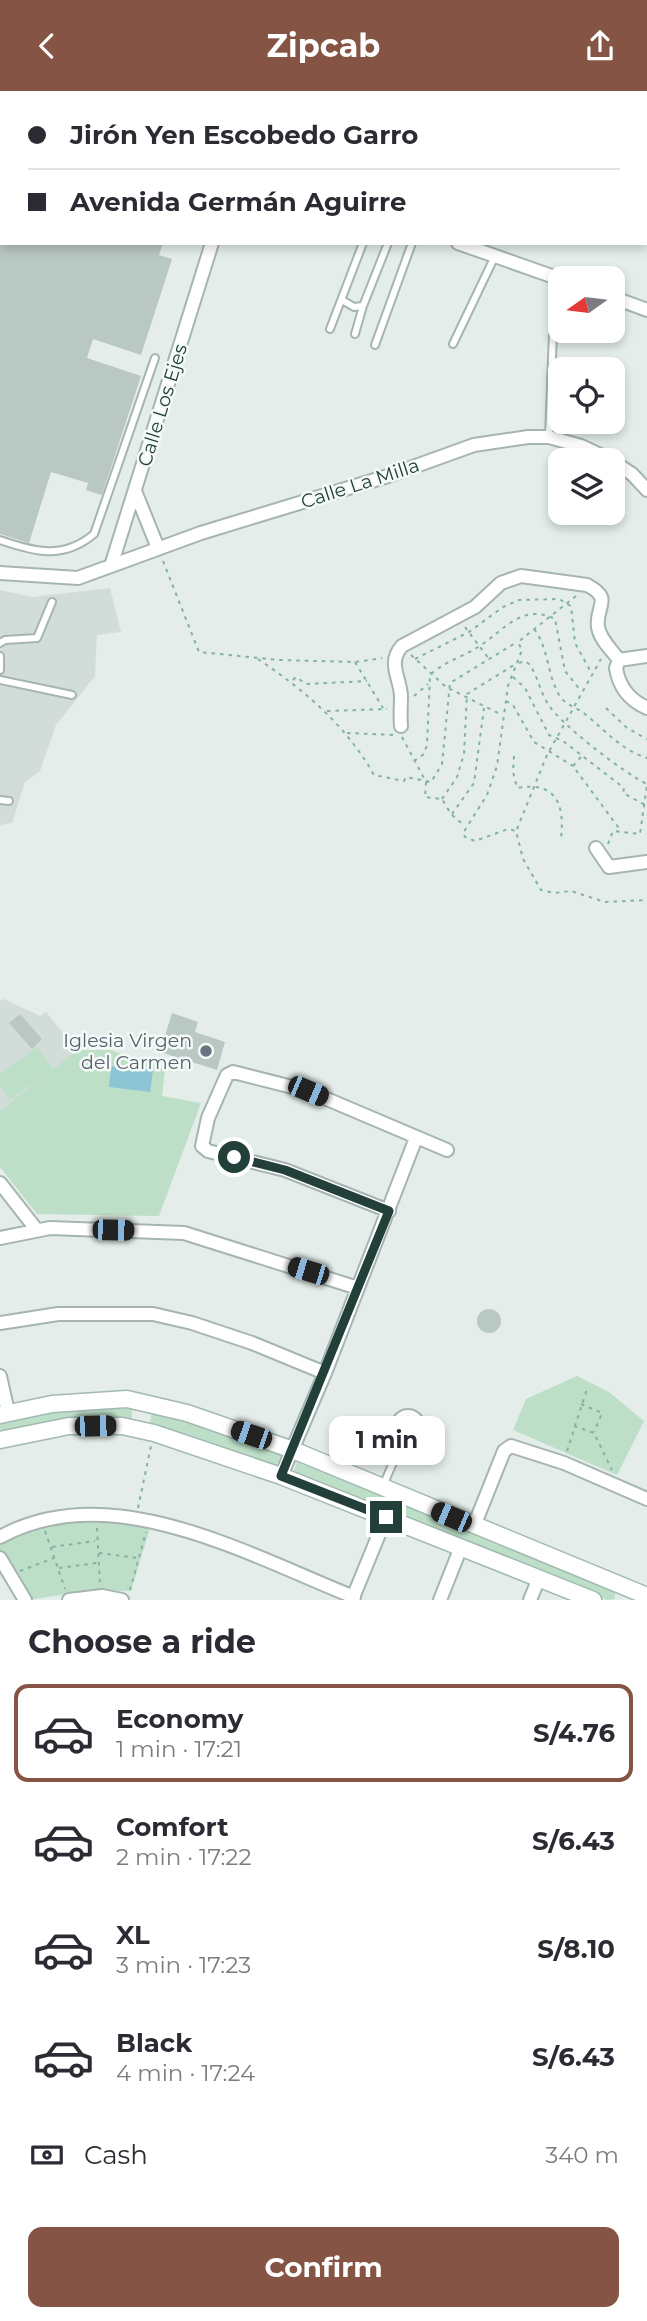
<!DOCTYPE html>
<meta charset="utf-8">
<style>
body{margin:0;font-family:Montserrat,sans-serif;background:#f2f2f3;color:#2b2b33;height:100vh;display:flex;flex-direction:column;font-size:26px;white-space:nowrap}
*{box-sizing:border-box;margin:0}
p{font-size:23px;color:#7c7c81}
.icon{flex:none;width:38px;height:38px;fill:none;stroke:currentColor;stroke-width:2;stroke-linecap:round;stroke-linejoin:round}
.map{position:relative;height:1509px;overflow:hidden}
.drawer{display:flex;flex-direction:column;background:#fff;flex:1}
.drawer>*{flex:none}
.banner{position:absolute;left:0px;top:0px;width:648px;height:154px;box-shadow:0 4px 10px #0003;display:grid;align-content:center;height:154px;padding:0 28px;background:#fff}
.needle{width:46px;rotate:256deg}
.tools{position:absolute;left:548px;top:175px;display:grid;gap:14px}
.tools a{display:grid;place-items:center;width:77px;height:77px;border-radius:14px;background:#fff;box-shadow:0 4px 10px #0003;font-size:35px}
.end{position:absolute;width:32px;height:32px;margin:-16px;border:9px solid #233f39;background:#fff;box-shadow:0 0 0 4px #fff}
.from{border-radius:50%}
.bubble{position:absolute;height:49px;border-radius:14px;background:#fff;box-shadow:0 4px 10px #0003;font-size:23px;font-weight:700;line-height:49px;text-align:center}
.car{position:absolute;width:21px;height:42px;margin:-21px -10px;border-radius:9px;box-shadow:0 0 5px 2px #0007;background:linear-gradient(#222 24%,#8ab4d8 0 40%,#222 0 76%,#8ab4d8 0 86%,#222 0)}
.banner b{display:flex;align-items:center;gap:24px;height:66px;font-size:26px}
.banner b+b{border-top:2px solid #e1e1e2}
.banner i{width:18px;height:18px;background:#2b2b33}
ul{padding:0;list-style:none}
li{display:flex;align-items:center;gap:21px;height:98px;margin:0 14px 10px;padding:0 14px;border:4px solid transparent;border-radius:14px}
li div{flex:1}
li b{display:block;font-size:26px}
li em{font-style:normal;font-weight:700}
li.current{border-color:#855445}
li>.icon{width:63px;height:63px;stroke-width:1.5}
h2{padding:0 28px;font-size:32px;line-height:84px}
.pay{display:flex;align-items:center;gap:18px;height:77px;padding:0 28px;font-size:26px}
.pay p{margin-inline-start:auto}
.action{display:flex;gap:14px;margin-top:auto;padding:14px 28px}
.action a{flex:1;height:80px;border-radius:14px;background:#855445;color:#fff;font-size:28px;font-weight:700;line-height:80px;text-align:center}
header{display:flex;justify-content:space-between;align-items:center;height:91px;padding:0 28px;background:#855445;color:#fff;font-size:32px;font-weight:700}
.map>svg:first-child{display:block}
.built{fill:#d2ddd9}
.green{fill:#bddfc7}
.water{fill:#8cc5d3}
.building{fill:#b9c8c3}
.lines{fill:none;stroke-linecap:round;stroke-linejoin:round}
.service-casing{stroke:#a6b5b1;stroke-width:10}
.minor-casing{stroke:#a6b5b1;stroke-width:16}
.secondary-casing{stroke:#a2b9b2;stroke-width:19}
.path{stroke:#84b1a5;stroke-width:2;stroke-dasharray:3.5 5;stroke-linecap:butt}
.service{stroke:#fff;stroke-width:6}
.minor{stroke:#fff;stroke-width:12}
.secondary{stroke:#fff;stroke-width:16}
.route{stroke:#233f39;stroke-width:9}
.worship-dot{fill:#6b7280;stroke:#f4faf7;stroke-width:2.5}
.labels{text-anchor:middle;stroke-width:5;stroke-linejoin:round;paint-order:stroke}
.street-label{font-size:19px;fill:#233f39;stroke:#f4faf7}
.worship-label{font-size:19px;fill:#5b616d;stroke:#f4faf7;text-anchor:end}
</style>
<header><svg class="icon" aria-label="back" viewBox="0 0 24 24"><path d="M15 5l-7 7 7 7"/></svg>Zipcab<svg class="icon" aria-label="share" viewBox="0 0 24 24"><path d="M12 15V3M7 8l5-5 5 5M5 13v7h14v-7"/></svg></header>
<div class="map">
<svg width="647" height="1509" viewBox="0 0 647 1509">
<rect width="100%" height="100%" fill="#e4ede9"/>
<path class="built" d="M110,497L121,541L97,544L95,585L56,634L40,680L25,691L12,732L0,734V499L32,506Z
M4,908L40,925L46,921L77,959L0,1020V910Z"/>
<path class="green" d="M37,956L53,978L77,959H111L165,978L162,1005L201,1012L159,1125L37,1123L0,1076V1020L51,979L10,1009L0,996V983Z
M577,1285L609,1301L644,1330L617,1384L513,1339L526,1308Z
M101,1317L132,1318V1327L0,1343V1331L40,1322Z
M152,1319L196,1332L281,1364L274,1378L193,1345L150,1332Z
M297,1371L615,1498V1508L607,1509L293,1382Z
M83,1426L151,1434L131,1500L91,1499L29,1509L0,1460V1448L15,1440Z"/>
<path class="water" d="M111,975L153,979L150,1001L109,996Z"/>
<path class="building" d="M0,152H163L159,164L172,168L141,264L93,248L87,267L141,285L102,404L86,399L88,392L51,381L29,452L0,443Z
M172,922L198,931L195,941L225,951L217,979L160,961Z
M20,923L42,948L32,958L9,932Z
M477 1230a12 12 0 1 1 24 0a12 12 0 1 1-24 0Z"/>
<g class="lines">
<defs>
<path id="service" d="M342,209L354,216L363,215L388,152
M330,238L363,152
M355,243L363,215
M453,253L495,165
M375,254L412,152
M549,346L553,242
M0,449C35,461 63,469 94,443L155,267
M0,552L5,549L37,547L52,511
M0,565V579
M0,589L72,604
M0,709L9,710
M395 1335a13 13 0 1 1 26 0a13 13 0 1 1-26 0Z
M383,1395L403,1348"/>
<path id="minor" d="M0,53H2
M646,127L647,128
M458,152L560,188
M612,206L647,219
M612,370L632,383L647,399
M135,400L158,457
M111,475L212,152
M0,482L78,487L201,442L388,385L474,354L528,346H549L581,355L611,369
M619,569L616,577C619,596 629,609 647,617
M619,569L647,565
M401,635C400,625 401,615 401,605C400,586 387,572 402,555L475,516L501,492L521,485L587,494C614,508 595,515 598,536C600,549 612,559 619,569
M596,757L609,776L647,771
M0,1092L36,1138
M389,1120L285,1079L208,1060L202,1055L208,1027L227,984L233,981L308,1000L447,1059
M0,1147L50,1137L184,1142L358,1197
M0,1232L58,1223H153L192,1232L252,1252L325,1282
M0,1285L8,1321
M281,1385L325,1282L416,1047
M474,1435L504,1360L511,1355L564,1372L647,1408
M0,1446C111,1385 248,1464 354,1506
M0,1467L25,1509
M69,1509L102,1505L122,1509
M352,1509L386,1426
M440,1509L461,1456
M530,1509L539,1487"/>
<path id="secondary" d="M0,1324L52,1313L127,1308L187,1322L293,1359L647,1505
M0,1349L69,1335H122L154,1342L281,1385L593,1509"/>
</defs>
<use href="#service" class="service-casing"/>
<use href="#minor" class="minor-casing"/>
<use href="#secondary" class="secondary-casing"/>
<path class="path" d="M360,0L365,2
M423,2V0
M478,2L479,0
M532,2L533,0
M600,2L605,0
M646,46L647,45
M646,85L647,86
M163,470L199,561L279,569L355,571L382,567
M576,505L518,551L522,559L508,595L497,675L487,704L463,742L465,746L475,750L508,738L516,740L523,768L541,799L554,802L571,800L605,811L647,809
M465,536L489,568
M534,538C548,556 547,580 557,600C563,614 575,615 585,623C606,640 621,659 647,667
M411,564L446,596L502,624
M258,568C304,599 346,634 374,684L404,690L406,686L431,691L442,673L450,592L517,551
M415,568L469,541L503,516L519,509L559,508L571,515L575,552L592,583
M355,571L383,617
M519,572L525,570L529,573C538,585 540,601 548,613C560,633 625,683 647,693
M513,586L525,597L549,644L563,650L624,697L623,702L647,715
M293,589L296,586L306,593L367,590
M414,605L428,593
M506,610L513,614L534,651L573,675
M606,617L627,637L647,648
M327,620L387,618
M347,642L394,644
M402,646L426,691L425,706L442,708L451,723L465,735
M514,665L513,681L517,697C555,690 565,712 561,747
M581,666L573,675L621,740
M414,670L424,663L427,654L430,584C443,571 463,566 478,556C503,541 521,511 555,528L565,580L581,600
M442,708L457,686L464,663L467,603L514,574
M452,723L474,692L484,617
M517,738L547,664L601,568
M608,753L613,740L640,743L647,694
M581,1313L602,1322L594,1341
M574,1335L594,1342L612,1379
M567,1360L587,1298
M138,1417L151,1355
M97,1437L100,1494
M45,1440L65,1498
M52,1456L95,1450
M99,1462L138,1467
M59,1477L97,1472
M20,1480L54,1467
M130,1499L146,1441"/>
<use href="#service" class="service"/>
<use href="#minor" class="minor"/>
<use href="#secondary" class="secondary"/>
</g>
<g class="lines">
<path class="route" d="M234,1066L285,1079L389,1120L281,1385L386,1426"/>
</g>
<circle class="worship-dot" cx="206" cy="960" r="7"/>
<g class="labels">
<g class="street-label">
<text transform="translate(162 314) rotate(-73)" y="7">Calle Los Ejes</text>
<text transform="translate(360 392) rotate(-18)" y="7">Calle La Milla</text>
</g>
<g class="worship-label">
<text x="192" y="956">Iglesia Virgen<tspan x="192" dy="22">del Carmen</tspan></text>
</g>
</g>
</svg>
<div class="tools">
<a><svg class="needle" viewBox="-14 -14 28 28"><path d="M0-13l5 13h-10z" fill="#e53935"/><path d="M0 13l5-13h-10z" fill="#7c7c81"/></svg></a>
<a><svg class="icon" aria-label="locate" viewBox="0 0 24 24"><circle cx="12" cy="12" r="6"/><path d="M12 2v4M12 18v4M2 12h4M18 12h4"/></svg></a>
<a><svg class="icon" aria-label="layers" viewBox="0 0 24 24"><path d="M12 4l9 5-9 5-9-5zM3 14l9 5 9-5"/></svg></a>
</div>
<i class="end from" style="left:234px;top:1066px"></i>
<i class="end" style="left:386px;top:1426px"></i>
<div class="bubble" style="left:329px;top:1325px;width:116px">1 min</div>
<i class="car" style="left:308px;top:1000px;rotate:113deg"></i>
<i class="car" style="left:113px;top:1139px;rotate:91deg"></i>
<i class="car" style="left:308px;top:1180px;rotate:287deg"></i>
<i class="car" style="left:95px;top:1335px;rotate:89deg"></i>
<i class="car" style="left:251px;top:1344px;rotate:289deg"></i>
<i class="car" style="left:451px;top:1426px;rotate:293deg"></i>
<div class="banner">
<b><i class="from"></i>Jirón Yen Escobedo Garro</b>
<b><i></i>Avenida Germán Aguirre</b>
</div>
</div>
<section class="drawer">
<h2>Choose a ride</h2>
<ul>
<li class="current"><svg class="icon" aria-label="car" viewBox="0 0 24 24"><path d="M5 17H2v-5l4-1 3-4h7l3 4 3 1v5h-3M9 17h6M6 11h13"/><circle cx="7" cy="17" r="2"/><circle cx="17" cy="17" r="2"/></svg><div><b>Economy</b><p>1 min · 17:21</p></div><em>S/4.76</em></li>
<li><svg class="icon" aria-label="car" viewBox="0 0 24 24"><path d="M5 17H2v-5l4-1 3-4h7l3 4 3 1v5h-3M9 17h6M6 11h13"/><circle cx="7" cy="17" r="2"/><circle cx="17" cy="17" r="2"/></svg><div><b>Comfort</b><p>2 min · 17:22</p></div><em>S/6.43</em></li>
<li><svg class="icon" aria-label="car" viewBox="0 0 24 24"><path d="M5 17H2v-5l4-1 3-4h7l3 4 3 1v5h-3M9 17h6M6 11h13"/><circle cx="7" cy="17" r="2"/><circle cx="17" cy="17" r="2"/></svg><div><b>XL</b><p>3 min · 17:23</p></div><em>S/8.10</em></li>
<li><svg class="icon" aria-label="car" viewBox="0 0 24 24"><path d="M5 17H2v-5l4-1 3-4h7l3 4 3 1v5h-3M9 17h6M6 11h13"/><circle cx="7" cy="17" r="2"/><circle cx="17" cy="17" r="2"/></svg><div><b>Black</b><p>4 min · 17:24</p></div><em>S/6.43</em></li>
</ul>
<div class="pay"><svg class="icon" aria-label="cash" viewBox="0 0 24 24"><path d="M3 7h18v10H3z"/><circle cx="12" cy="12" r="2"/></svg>Cash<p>340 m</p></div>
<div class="action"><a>Confirm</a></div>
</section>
